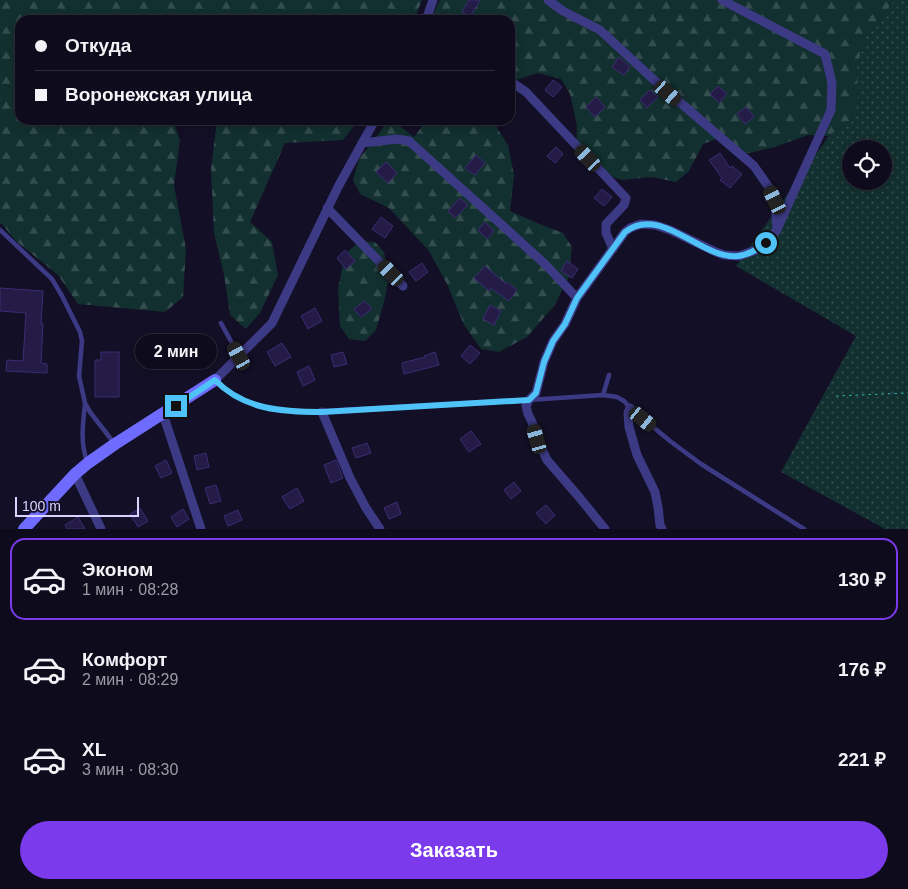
<!DOCTYPE html>
<html lang="ru">
<meta charset="utf-8">
<style>
body{margin:0;font-family:Helvetica,sans-serif;background:#171425;color:#f1f3f6;height:100vh;display:flex;flex-direction:column;font-size:19px;white-space:nowrap}
*{box-sizing:border-box;margin:0}
p{font-size:16px;color:#9b9ba3}
.icon{flex:none;width:28px;height:28px;fill:none;stroke:currentColor;stroke-width:2;stroke-linecap:round;stroke-linejoin:round}
.map{position:relative;height:529px;overflow:hidden}
.drawer{display:flex;flex-direction:column;background:#0e0b1c;flex:1}
.drawer>*{flex:none}
.guide{position:absolute;left:15px;top:15px;width:500px;height:110px;border-radius:15px;box-shadow:0 2px 12px #0003,0 0 0 1px #2e2b3b;display:grid;align-content:center;height:110px;padding:0 20px;background:#0e0b1c}
.controls{position:absolute;left:842px;top:140px;display:grid;gap:10px}
.controls a{display:grid;place-items:center;width:50px;height:50px;border-radius:50%;background:#0e0b1c;box-shadow:0 2px 12px #0003,0 0 0 1px #2e2b3b;font-size:25px}
.scale{position:absolute;left:15px;bottom:12px;width:124px;box-sizing:border-box;padding-left:5px;border:2px solid #d9d4ff;border-top:0;font-size:14px;line-height:18px;white-space:nowrap;color:#d9d4ff;-webkit-text-stroke:4px #130f26;paint-order:stroke}
.end{position:absolute;width:22px;height:22px;margin:-11px;border:6px solid #4fc3f7;background:#111;box-shadow:0 0 0 2px #111}
.from{border-radius:50%}
.bubble{position:absolute;height:35px;border-radius:18px;background:#0e0b1c;box-shadow:0 2px 12px #0003,0 0 0 1px #2e2b3b;font-size:16px;font-weight:800;line-height:35px;text-align:center}
.car{position:absolute;width:15px;height:30px;margin:-15px -8px;border-radius:6px;box-shadow:0 0 4px 1px #0007;background:linear-gradient(#222 24%,#8ab4d8 0 40%,#222 0 76%,#8ab4d8 0 86%,#222 0)}
.guide b{display:flex;align-items:center;gap:18px;height:48px;font-size:19px}
.guide b+b{border-top:1px solid #2e2b3b}
.guide i{width:12px;height:12px;background:#f1f3f6}
ul{padding:9px 0 0;list-style:none}
li{display:flex;align-items:center;gap:15px;height:82px;margin:0 10px 8px;padding:0 10px;border:2px solid transparent;border-radius:15px}
li div{flex:1}
li b{display:block;font-size:19px}
li em{font-style:normal;font-weight:800}
li.on{border-color:#7c3aed}
li>.icon{width:45px;height:45px;stroke-width:1.5}
.action{display:flex;gap:10px;margin-top:auto;padding:10px 20px}
.action a{flex:1;height:58px;border-radius:30px;background:#7c3aed;color:#fff;font-size:20px;font-weight:800;line-height:58px;text-align:center}
.map>svg:first-child{display:block}
.grass{fill:url(#grass-dots);fill-rule:evenodd}
.forest{fill:url(#forest-firs)}
.building{fill:#241b47;stroke:#3b2d73}
.lines{fill:none;stroke-linecap:round;stroke-linejoin:round}
.path{stroke:#2fb8b0;stroke-width:1;stroke-dasharray:2.5 4;stroke-linecap:butt}
.lane{stroke:#3d3a85;stroke-width:4.5}
.street{stroke:#3d3a85;stroke-width:9}
.secondary{stroke:#6f6bff;stroke-width:12}
.route{stroke:#4fc3f7;stroke-width:6}
</style>
<div class="map">
<svg width="908" height="529" viewBox="0 0 908 529">
<defs>
<pattern id="grass-dots" width="8" height="8" patternUnits="userSpaceOnUse" patternTransform="scale(1.25)"><rect width="8" height="8" fill="#12302f"/><path d="M2 2h.1M6 6h.1" fill="none" stroke="#344d4e" stroke-width="1.8" stroke-linecap="round"/></pattern>
<pattern id="forest-firs" width="22" height="20" patternUnits="userSpaceOnUse" patternTransform="scale(1.25)"><rect width="22" height="20" fill="#12302f"/><path d="M5 1l3.5 6h-7zM16 11l3.5 6h-7z" fill="#344d4e"/></pattern>
</defs>
<rect width="100%" height="100%" fill="#130f26"/>
<path class="grass" d="M894,0H908V529H885L781,472L856,336L736,266L829,136L851,120L858,100L857,67L865,37L892,3ZM851,149H884V181H851Z"/>
<path class="forest" d="M0,0H422L414,20H20V120H173L180,140L174,185L186,249L183,297L165,312L78,304L58,275L16,241L1,223L0,224Z
M440,0H894L892,3L865,37L857,67L858,100L851,120L829,136L808,135L775,147L745,154L719,138L703,144L689,171L676,182L652,177L622,180L590,170L576,156L577,126L570,94L561,79L538,73L516,80L510,90V20H430Z
M217,120H359L343,140L285,143L250,222L272,242L278,275L260,313L246,329L230,315L224,275L214,233L211,169Z
M389,120H392L414,137L427,120H499L497,128L508,145L514,175L510,211L537,223L563,233L572,247L569,277L554,306L527,337L499,352L481,349L464,325L447,284L429,251L389,208L360,194L353,180L359,159Z
M360,241L375,242L384,252L389,277L384,302L376,330L365,341L349,339L340,326L338,289L345,254Z"/>
<path class="building" d="M469,0H480L470,17L462,12Z
M619,57L630,67L624,75L612,67Z
M553,80L562,87L553,97L545,90Z
M718,86L727,94L719,103L710,94Z
M650,90L658,97L647,108L640,100Z
M596,97L605,107L595,117L586,107Z
M746,107L754,117L745,124L737,114Z
M556,147L563,154L555,163L547,156Z
M720,153L730,168L732,166L742,174L730,188L720,180L722,178L709,160Z
M476,155L485,163L475,175L465,168Z
M386,162L397,173L388,183L376,172Z
M602,189L612,197L604,206L594,198Z
M460,198L468,205L455,218L448,211Z
M381,217L393,226L385,238L372,229Z
M485,222L494,231L487,239L478,230Z
M345,250L355,261L346,269L337,258Z
M567,261L578,269L572,278L561,271Z
M422,263L428,272L416,281L409,272Z
M485,266L506,284L507,282L517,290L509,301L491,288L489,291L474,278Z
M0,288L43,291L41,324H43L41,363L47,364V373L6,371L7,360L23,361L26,313L0,311Z
M365,301L372,309L361,317L354,309Z
M490,305L501,311L494,325L483,319Z
M315,308L322,321L308,329L301,316Z
M282,343L291,357L275,366L267,352Z
M470,345L480,353L470,364L461,356Z
M101,352H119V397H95V360H101Z
M343,352L347,364L334,367L331,355Z
M435,352L439,365L404,374L402,363L425,357L424,356Z
M309,366L315,380L303,386L297,372Z
M471,431L481,444L469,452L460,439Z
M367,443L371,453L356,458L352,448Z
M206,453L209,467L197,470L194,456Z
M166,460L172,473L161,478L155,466Z
M336,460L343,478L331,483L324,465Z
M514,482L521,491L511,499L504,490Z
M216,485L221,501L210,504L205,488Z
M297,488L304,501L290,509L282,497Z
M397,502L401,514L389,519L384,508Z
M546,505L555,515L546,524L536,513Z
M140,508L148,521L138,527L130,514Z
M183,509L189,519L177,527L171,517Z
M238,510L242,520L228,526L224,516Z
M78,517L85,529H67L65,525Z"/>
<g class="lines">
<path class="path" d="M836,396L908,393"/>
<path class="lane" d="M0,230L52,279L62,296L80,332L82,341L79,376L85,403L90,412L114,443
M221,323L239,356
M216,381C240,406 271,410 304,412L529,400L603,395L617,397L624,401L630,408L670,441L701,464L804,529
M603,395L609,375
M85,404C83,423 80,443 87,461"/>
<path class="street" d="M548,0L563,11L600,30L654,80L754,166L770,189L775,200L777,230L766,243L756,250L739,256L724,255L716,252L670,230L655,225L641,224L630,228L625,232L577,298
M722,0L825,54L832,83L831,110L778,227
M426,20L433,0
M510,81L526,92L626,198L624,205L606,224V233L613,249
M362,143L397,139L409,141L546,265L577,298L565,324L553,341L544,362L536,393L529,400L526,406L528,414L532,422L537,439L547,460L579,497L605,529
M327,208L403,286
M215,380L272,323L338,187L375,120
M630,408L628,413L629,427L637,455L655,492L658,507L660,525L662,529
M322,412L350,478L366,508L380,529
M163,414L201,529
M75,474L101,529"/>
<path class="secondary" d="M24,529L75,474L88,463L115,444L215,380"/>
</g>
<g class="lines">
<path class="route" d="M176,406L215,380C244,410 283,412 322,412L529,400L536,393L544,362L553,341L565,324L577,298L625,232C661,204 701,260 738,256C748,255 758,249 766,243"/>
</g>
</svg>
<div class="controls">
<a><svg class="icon" aria-label="locate" viewBox="0 0 24 24"><circle cx="12" cy="12" r="6"/><path d="M12 2v4M12 18v4M2 12h4M18 12h4"/></svg></a>
</div>
<div class="scale">100 m</div>
<i class="end from" style="left:766px;top:243px"></i>
<i class="end" style="left:176px;top:406px"></i>
<div class="bubble" style="left:135px;top:334px;width:82px">2 мин</div>
<i class="car" style="left:668px;top:93px;rotate:131deg"></i>
<i class="car" style="left:588px;top:158px;rotate:317deg"></i>
<i class="car" style="left:775px;top:200px;rotate:334deg"></i>
<i class="car" style="left:391px;top:273px;rotate:316deg"></i>
<i class="car" style="left:239px;top:356px;rotate:331deg"></i>
<i class="car" style="left:643px;top:419px;rotate:129deg"></i>
<i class="car" style="left:537px;top:439px;rotate:344deg"></i>
<div class="guide">
<b><i class="from"></i>Откуда</b>
<b><i></i>Воронежская улица</b>
</div>
</div>
<section class="drawer">
<ul>
<li class="on"><svg class="icon" aria-label="car" viewBox="0 0 24 24"><path d="M5 17H2v-5l4-1 3-4h7l3 4 3 1v5h-3M9 17h6M6 11h13"/><circle cx="7" cy="17" r="2"/><circle cx="17" cy="17" r="2"/></svg><div><b>Эконом</b><p>1 мин · 08:28</p></div><em>130 ₽</em></li>
<li><svg class="icon" aria-label="car" viewBox="0 0 24 24"><path d="M5 17H2v-5l4-1 3-4h7l3 4 3 1v5h-3M9 17h6M6 11h13"/><circle cx="7" cy="17" r="2"/><circle cx="17" cy="17" r="2"/></svg><div><b>Комфорт</b><p>2 мин · 08:29</p></div><em>176 ₽</em></li>
<li><svg class="icon" aria-label="car" viewBox="0 0 24 24"><path d="M5 17H2v-5l4-1 3-4h7l3 4 3 1v5h-3M9 17h6M6 11h13"/><circle cx="7" cy="17" r="2"/><circle cx="17" cy="17" r="2"/></svg><div><b>XL</b><p>3 мин · 08:30</p></div><em>221 ₽</em></li>
</ul>
<div class="action"><a>Заказать</a></div>
</section>
